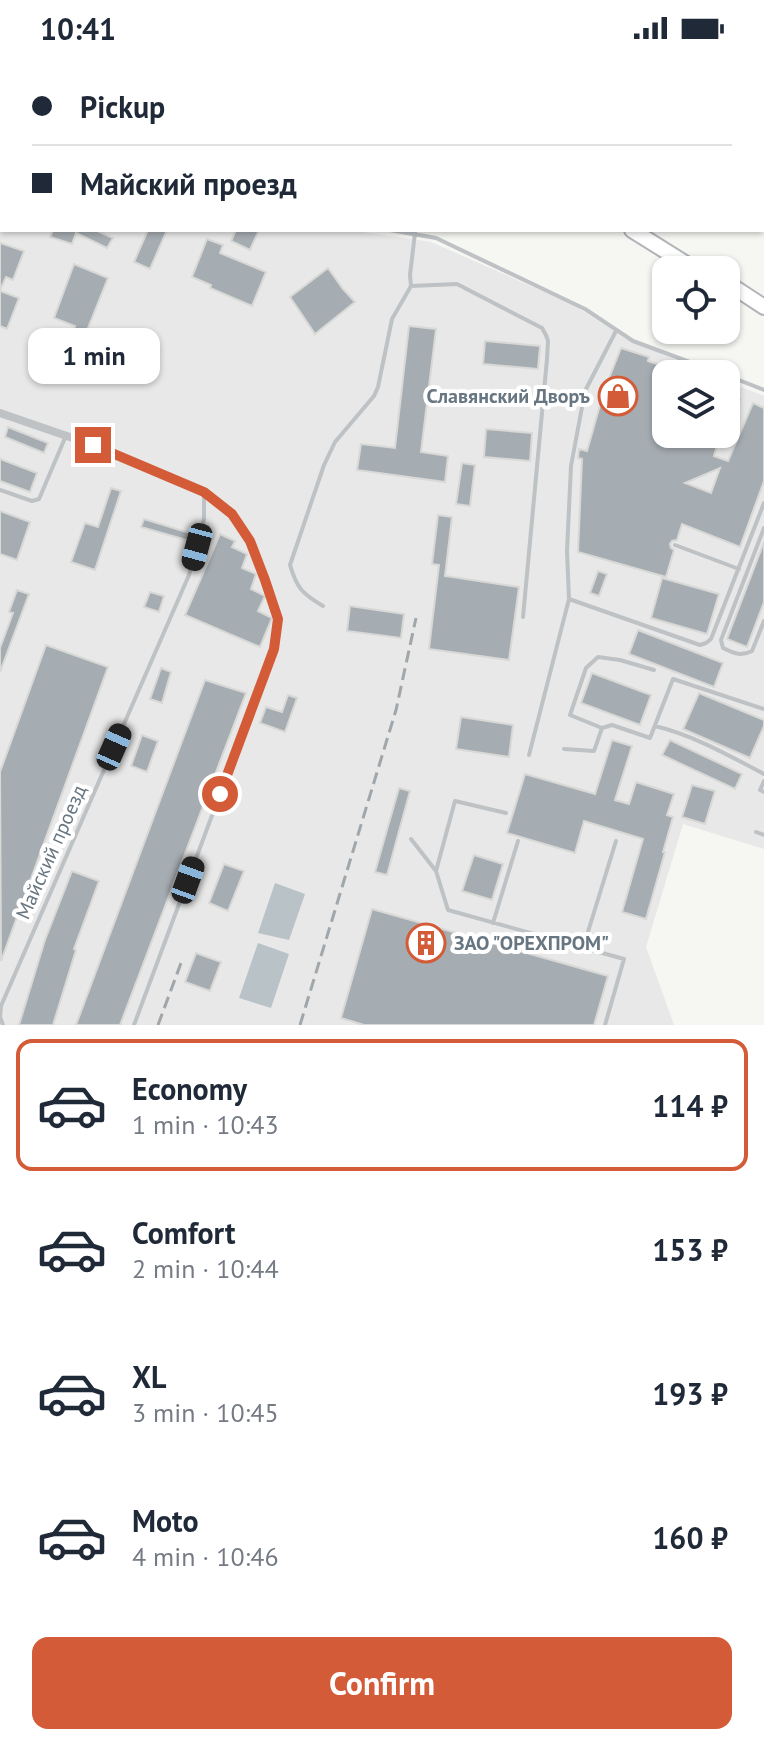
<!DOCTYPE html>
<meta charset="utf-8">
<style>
body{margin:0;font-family:"PT Sans",sans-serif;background:#f2f2f3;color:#1f2937;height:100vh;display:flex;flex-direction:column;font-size:30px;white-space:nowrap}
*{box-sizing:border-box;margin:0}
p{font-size:26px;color:#747a83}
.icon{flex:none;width:44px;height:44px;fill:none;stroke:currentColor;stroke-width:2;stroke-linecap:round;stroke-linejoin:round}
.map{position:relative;height:969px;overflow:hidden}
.panel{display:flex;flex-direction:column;background:#fff;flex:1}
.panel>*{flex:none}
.hud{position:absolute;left:0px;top:0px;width:764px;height:176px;box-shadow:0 2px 6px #0004;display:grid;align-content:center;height:176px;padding:0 32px;background:#fff}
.tools{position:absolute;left:652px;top:200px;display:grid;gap:16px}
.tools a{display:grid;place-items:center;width:88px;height:88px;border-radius:16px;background:#fff;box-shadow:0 2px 6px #0004;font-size:40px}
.end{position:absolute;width:36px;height:36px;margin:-18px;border:10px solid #d35b37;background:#fff;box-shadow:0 0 0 4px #fff}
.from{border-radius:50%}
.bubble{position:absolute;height:56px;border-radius:16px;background:#fff;box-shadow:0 2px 6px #0004;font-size:26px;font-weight:700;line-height:56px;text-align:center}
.car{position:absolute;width:24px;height:48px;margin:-24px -12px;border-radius:10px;box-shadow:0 0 6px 2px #0007;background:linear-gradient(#222 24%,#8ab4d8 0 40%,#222 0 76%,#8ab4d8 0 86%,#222 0)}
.hud b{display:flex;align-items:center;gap:28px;height:76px;font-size:30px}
.hud b+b{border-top:2px solid #e0e1e3}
.hud i{width:20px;height:20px;background:#1f2937}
ul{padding:14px 0 0;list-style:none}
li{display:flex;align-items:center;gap:24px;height:132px;margin:0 16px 12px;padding:0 16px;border:4px solid transparent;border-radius:16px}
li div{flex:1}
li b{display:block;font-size:30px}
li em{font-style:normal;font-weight:700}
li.selected{border-color:#d35b37}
li>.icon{width:72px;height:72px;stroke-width:1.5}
.button{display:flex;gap:16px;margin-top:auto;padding:16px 32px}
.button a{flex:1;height:92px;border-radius:16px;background:#d35b37;color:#fff;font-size:32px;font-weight:700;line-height:92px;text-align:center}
.status{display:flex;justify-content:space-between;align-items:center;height:56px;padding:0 40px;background:#fff;direction:ltr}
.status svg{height:22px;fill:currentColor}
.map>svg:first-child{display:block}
.built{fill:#e7e8e7}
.water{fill:#b9c2c7}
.building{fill:#a6adb2;stroke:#d8d8d6;stroke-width:2;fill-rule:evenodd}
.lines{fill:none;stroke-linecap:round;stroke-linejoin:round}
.highway-casing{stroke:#b1b5b8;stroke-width:18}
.path{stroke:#b8bbbd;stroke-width:2;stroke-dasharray:4 4;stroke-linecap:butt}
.lane{stroke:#bec2c5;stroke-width:4}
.street{stroke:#bec2c5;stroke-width:8}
.highway{stroke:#fff;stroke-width:14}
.rail{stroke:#a0a6aa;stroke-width:3;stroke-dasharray:12 6;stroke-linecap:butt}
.route{stroke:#d35b37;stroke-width:10}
.labels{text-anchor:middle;stroke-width:8;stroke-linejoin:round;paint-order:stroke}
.poi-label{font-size:20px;font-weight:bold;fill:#687681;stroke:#fff;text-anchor:end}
.street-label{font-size:20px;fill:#687681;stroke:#fff}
</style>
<div class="status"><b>10:41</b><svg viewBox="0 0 49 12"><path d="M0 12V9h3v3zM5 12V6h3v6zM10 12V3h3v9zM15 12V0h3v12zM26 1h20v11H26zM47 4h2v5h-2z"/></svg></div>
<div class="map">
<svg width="764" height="969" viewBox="0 0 764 969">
<rect width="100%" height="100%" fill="#f6f6f3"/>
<path class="built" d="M0,34L2,35V174H349L431,186L574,249L626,283L710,318H666V378H726V325L764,340V793L683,768L646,891L674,969H0Z"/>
<path class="water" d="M275,827L305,838L289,884L258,877Z
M258,887L289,898L271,952L239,942Z"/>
<path class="building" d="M53,174H95L113,182L107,192L76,177L72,188L50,181Z
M148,174H167L150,213L134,206Z
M236,174H259L250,194L231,185Z
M207,183L223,189L220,197L266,216L252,250L210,232L211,229L192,221Z
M0,187L24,195L13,224L6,221L0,234Z
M74,208L108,222L82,287L71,282L75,270L54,262Z
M328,212L343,233L355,246L315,278L290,241Z
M0,235L19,242L7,273L0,270Z
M409,270L436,273L421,396L448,400L445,426L357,414L361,388L395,392Z
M485,285L540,290L538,313L483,308Z
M621,292L649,301L648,305L682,316V318H666V378H725L716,393L714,400L728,405L753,347L764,352V425L740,491L682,468L677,484L672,485L670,488L671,492L674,494L666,521L578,496L582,403L578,402L579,393L587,395L604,335ZM720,412L711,437L685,427Z
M726,339L740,343L734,364L726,377Z
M8,371L48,387L44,397L5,381Z
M486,373L532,377L530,405L484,401Z
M0,403L37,417L30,436L0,425Z
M462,407L475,409L470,450L456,448Z
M111,432L121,435L95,514L71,506L85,467L98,471Z
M0,455L30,466L17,504L0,498Z
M438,459L452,461L445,520L519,531L509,604L429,593L439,509L432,508Z
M144,463L193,478L190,485L141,471Z
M220,478L235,485L232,491L247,498L242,512L256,518L251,533L265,540L258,555L272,562L260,591L185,559Z
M764,486V546L747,591L727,583Z
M598,515L607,518L599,540L590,537Z
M662,522L719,538L707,578L651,562Z
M17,534L29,538L0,616V592L13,557L9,556Z
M150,536L164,540L159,556L144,551Z
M350,550L404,558L401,582L347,575Z
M638,574L723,607L714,631L629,598Z
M46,589L108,611L1,905L0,716Z
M161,612L171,616L162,647L150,643Z
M592,617L651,639L640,669L581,647Z
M205,624L246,637L120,969H76Z
M699,637L764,664V670L750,702L683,673Z
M288,639L297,642L285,676L260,667L266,651L282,656Z
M461,661L513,669L509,701L456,693Z
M142,679L158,685L147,716L131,710Z
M612,684L632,690L615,744L629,748L636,726L674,738L667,759L673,761L663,796H665L646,863L622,856L643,783L584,765L575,797L507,777L525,718L595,738Z
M670,684L742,718L735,733L662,699Z
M692,729L715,735L705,768L682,761Z
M399,732L410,735L387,819L375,816Z
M474,799L503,808L492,844L462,835Z
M224,808L244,815L228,855L209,847Z
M72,815L99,825L74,893L76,894L53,969H19L45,884Z
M372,853L608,920L594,969H364L341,962Z
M196,897L221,906L210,935L185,926Z"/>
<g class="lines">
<defs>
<path id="highway" d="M370,0L373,2
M632,174L696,214
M726,226L764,251"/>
</defs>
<use href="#highway" class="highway-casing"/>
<path class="path" d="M517,0L519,2
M566,0H567
M105,2L106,0
M693,2L702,0"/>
<path class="lane" d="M0,29H2
M390,174L436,182L585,253L633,285L722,318
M411,230L457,228L542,272L546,279L548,285L547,303L523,561
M726,319L764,334
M0,434L32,445L39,443L65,382
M764,472L721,584L723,592C734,597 740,601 752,595L764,565
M675,489L739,513
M569,543L700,589L706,587L711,583L764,447
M323,550C303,538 297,533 290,509L324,409L335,386L374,340L378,331L392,263L411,230L410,219L415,177
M654,614L620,604L598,601L586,612L570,659L602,672L612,669L650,682L673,623L764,653
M655,670C693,679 730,700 764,718
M564,693L594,695L602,672
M529,699L569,543L567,495L571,410L585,335L616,275
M764,725L760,734L764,736
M506,757L455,745L436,815L448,854L624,903L605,969
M756,776L764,779
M411,783L436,815
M493,867L518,785
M583,892L616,785
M3,969L0,961L1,950L189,519L204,463V436
M134,969L274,593L278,563L250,485L232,458L204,436"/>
<path class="street" d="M0,357L93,389L204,436"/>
<use href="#highway" class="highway"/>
<path class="rail" d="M158,969L181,907
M300,969L396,654L416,562"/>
</g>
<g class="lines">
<path class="route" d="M93,389L204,436L232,458L250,485L265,524L278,563L274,593L220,738"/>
</g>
<defs>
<symbol id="shop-ring" viewBox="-11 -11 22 22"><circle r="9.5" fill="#fff" stroke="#d35b37" stroke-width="1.5"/><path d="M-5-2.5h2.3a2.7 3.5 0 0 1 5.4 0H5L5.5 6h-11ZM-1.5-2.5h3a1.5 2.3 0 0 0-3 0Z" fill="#d35b37"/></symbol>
<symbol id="building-ring" viewBox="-11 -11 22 22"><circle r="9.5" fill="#fff" stroke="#d35b37" stroke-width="1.5"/><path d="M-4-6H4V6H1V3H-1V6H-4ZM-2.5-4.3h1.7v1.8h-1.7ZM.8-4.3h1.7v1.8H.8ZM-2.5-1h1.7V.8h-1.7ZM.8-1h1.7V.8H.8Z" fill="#d35b37"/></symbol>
</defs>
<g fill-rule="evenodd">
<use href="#shop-ring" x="596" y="318" width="44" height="44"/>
<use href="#building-ring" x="404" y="865" width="44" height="44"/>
</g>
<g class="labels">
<g class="poi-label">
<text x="590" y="347">Cлавянский Дворъ</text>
<text x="454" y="894" text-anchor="start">ЗАО "ОРЕХПРОМ"</text>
</g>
<g class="street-label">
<text transform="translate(51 796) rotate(-66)" y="7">Майский проезд</text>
</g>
</g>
</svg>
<div class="tools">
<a><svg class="icon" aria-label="locate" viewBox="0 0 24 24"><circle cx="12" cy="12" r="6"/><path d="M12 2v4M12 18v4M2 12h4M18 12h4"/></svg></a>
<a><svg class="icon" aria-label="layers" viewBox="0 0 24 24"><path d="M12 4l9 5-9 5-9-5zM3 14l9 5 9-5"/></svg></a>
</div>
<i class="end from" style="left:220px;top:738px"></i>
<i class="end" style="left:93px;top:389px"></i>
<div class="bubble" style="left:28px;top:272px;width:132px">1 min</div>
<i class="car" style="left:197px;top:491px;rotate:195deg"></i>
<i class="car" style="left:114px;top:691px;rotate:24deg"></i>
<i class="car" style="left:188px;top:824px;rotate:20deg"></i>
<div class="hud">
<b><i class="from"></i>Pickup</b>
<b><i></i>Майский проезд</b>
</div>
</div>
<section class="panel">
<ul>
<li class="selected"><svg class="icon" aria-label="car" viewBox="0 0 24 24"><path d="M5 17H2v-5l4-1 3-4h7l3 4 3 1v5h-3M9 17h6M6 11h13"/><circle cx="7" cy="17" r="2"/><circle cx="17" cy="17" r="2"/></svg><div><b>Economy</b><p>1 min · 10:43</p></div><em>114 ₽</em></li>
<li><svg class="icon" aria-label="car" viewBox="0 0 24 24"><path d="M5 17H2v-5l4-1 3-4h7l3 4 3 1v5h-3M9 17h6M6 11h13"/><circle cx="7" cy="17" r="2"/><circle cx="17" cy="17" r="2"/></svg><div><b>Comfort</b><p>2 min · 10:44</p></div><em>153 ₽</em></li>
<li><svg class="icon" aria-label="car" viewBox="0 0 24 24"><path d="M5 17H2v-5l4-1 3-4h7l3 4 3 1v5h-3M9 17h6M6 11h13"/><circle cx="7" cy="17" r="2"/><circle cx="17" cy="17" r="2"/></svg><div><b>XL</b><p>3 min · 10:45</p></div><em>193 ₽</em></li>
<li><svg class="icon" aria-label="car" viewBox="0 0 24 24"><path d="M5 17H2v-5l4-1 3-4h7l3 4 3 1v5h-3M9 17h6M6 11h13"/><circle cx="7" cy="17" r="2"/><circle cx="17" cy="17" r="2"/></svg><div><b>Moto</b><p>4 min · 10:46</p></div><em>160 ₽</em></li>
</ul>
<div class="button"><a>Confirm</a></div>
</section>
